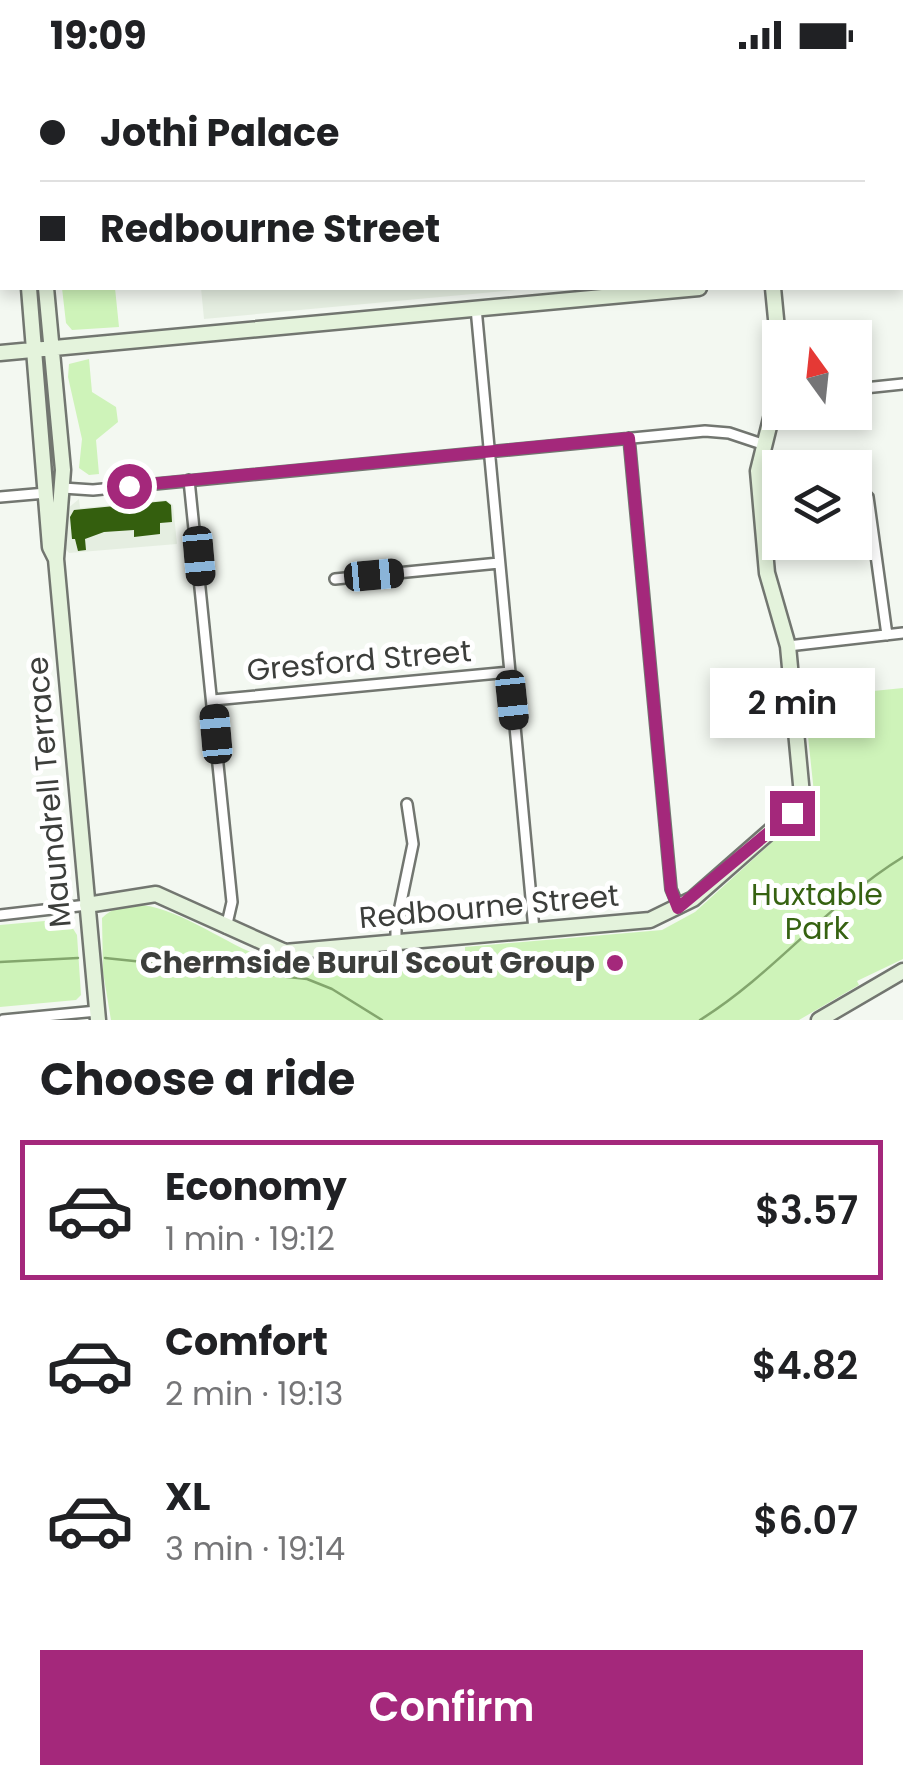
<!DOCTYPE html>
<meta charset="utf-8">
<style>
body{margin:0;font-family:Poppins,sans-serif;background:#f6f6f6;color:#202124;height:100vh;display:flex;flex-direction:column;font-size:38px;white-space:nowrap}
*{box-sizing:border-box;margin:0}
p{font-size:32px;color:#757577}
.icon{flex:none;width:55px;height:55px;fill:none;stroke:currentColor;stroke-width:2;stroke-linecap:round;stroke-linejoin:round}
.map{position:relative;height:950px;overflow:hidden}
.panel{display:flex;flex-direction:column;background:#fff;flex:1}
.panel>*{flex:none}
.hud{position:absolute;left:0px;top:0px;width:905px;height:220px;box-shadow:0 5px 15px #0003;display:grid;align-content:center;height:220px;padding:0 40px;background:#fff}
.needle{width:65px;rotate:345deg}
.controls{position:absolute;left:762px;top:250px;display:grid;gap:20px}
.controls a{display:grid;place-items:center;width:110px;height:110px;border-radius:0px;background:#fff;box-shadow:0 5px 15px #0003;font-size:50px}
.end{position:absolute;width:45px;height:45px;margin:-22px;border:12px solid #a4287b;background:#fff;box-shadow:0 0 0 5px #fff}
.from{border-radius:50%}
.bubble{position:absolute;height:70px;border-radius:0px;background:#fff;box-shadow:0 5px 15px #0003;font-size:32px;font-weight:600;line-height:70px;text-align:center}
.car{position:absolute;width:30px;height:60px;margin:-30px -15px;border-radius:12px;box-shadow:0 0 8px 2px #0007;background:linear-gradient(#222 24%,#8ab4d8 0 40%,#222 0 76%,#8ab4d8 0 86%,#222 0)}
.hud b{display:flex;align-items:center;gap:35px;height:95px;font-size:38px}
.hud b+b{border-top:2px solid #e0e0e0}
.hud i{width:25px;height:25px;background:#202124}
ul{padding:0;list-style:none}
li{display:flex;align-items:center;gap:30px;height:140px;margin:0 20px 15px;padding:0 20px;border:5px solid transparent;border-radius:0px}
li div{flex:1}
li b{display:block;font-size:38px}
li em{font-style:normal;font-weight:600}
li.current{border-color:#a4287b}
li>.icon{width:90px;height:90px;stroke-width:1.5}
h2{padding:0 40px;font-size:45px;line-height:120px}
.button{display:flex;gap:20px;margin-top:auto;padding:20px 40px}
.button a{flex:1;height:115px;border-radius:0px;background:#a4287b;color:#fff;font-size:40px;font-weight:600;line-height:115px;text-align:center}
.status{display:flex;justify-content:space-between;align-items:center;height:70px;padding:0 50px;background:#fff;direction:ltr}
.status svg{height:28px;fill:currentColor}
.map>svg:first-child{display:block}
.built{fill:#e5eee1}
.green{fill:#cef3b9}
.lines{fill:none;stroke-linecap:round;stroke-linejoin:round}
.stream{stroke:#83a66d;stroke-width:2.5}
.building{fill:#345f0e}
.street-casing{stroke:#727670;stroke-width:14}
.secondary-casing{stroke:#727670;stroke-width:19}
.street{stroke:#fff;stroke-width:9}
.secondary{stroke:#e4f3dc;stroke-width:14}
.route{stroke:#a4287b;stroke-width:12}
.poi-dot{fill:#a4287b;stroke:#fff;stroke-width:4}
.labels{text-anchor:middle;stroke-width:10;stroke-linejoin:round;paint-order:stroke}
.street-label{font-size:30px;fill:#3c3e3b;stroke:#fff}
.park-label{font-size:30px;fill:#366211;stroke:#fff}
.poi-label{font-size:30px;font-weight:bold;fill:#3c3e3b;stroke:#fff;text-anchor:end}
</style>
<div class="status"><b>19:09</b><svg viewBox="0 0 49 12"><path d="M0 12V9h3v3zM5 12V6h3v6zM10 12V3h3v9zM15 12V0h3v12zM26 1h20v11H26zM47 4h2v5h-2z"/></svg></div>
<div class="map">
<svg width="903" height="950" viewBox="0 0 903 950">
<rect width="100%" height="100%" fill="#f3f8f1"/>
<path class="built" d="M31,0H834V2H33Z
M201,218H537L204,249Z
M79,429L80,438L166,430L173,435L177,474L69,483L65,478L67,439Z"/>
<path class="green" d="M62,218H115L119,257L72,260L66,253Z
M89,289L92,322L116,337L118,352L96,370L99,404L89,405L79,398L82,369L68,307L69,294Z
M903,618V889L857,911L859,915L799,950H111L103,902L102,848C144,806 221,876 265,887C313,899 369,885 418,881L419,895L465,892V877L662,860L695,842L811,737L814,723L804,628Z
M67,849L77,865L81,925L76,930L0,937V855Z"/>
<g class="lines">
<path class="stream" d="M105,888L307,909L332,919L382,950
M0,892L78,888
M700,950C774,904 828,833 903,787"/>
</g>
<path class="building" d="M166,431L171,435L172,452L160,453V464L134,467V460L104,462L85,469L86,480L78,481L75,469H72L70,447L74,440Z"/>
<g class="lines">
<defs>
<path id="street" d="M845,0L846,2
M902,85H903
M476,238L534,860
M855,319L903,314
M629,368L671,819L679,838
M189,410L232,832L226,858
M63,418L93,420L705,361L729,363L762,374
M0,427L46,423
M868,427L887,565
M335,509L499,493
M788,576L903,563
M213,630L510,602
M0,845L87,835
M396,872V856L413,774L407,734
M3,950L97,941"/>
<path id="secondary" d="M6,0L7,2
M19,0L20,2
M902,197H903
M29,218L50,477L56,489
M46,218L63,400L56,489L98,950
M773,218L780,290
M0,283L699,218
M87,835L156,824L285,882L650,850L693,829L791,743L802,725L788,576L767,503L758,401L780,312
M819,950L903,901"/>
</defs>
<use href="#street" class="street-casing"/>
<use href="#secondary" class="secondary-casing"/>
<use href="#street" class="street"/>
<use href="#secondary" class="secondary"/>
</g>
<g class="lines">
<path class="route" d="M129,416L629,368L671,820L678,838L792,743"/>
</g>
<circle class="poi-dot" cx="615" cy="893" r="10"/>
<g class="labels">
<g class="street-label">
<text transform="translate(359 591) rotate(-5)" y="10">Gresford Street</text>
<text transform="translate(49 722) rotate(-95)" y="10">Maundrell Terrace</text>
<text transform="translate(489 837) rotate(-5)" y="10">Redbourne Street</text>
</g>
<g class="park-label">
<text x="817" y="835">Huxtable<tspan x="817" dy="34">Park</tspan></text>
</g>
<g class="poi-label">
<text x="595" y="903">Chermside Burul Scout Group</text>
</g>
</g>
</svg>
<div class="controls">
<a><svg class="needle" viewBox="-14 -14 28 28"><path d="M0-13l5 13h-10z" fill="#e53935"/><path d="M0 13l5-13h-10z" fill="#757577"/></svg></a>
<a><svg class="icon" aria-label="layers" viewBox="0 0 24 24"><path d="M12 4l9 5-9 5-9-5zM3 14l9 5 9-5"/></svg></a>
</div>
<i class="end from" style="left:129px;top:416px"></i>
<i class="end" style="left:792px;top:743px"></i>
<div class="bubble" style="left:710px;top:598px;width:165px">2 min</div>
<i class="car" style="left:199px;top:486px;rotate:175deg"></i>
<i class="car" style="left:374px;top:505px;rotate:85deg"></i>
<i class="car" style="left:512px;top:630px;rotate:174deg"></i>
<i class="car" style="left:216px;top:664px;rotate:355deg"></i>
<div class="hud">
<b><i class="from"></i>Jothi Palace</b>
<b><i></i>Redbourne Street</b>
</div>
</div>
<section class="panel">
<h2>Choose a ride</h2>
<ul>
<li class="current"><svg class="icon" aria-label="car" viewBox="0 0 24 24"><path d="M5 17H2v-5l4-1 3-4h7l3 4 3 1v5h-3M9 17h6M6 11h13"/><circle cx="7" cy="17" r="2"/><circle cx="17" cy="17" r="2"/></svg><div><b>Economy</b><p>1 min · 19:12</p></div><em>$3.57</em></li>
<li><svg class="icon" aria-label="car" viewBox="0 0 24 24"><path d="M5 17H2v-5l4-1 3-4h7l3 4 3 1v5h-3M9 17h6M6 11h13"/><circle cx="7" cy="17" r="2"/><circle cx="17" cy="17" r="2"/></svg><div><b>Comfort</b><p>2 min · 19:13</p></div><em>$4.82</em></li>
<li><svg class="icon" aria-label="car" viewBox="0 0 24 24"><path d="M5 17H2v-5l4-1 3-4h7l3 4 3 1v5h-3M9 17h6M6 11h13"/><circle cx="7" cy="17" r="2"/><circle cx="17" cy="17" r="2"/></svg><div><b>XL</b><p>3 min · 19:14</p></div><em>$6.07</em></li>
</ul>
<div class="button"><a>Confirm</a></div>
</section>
